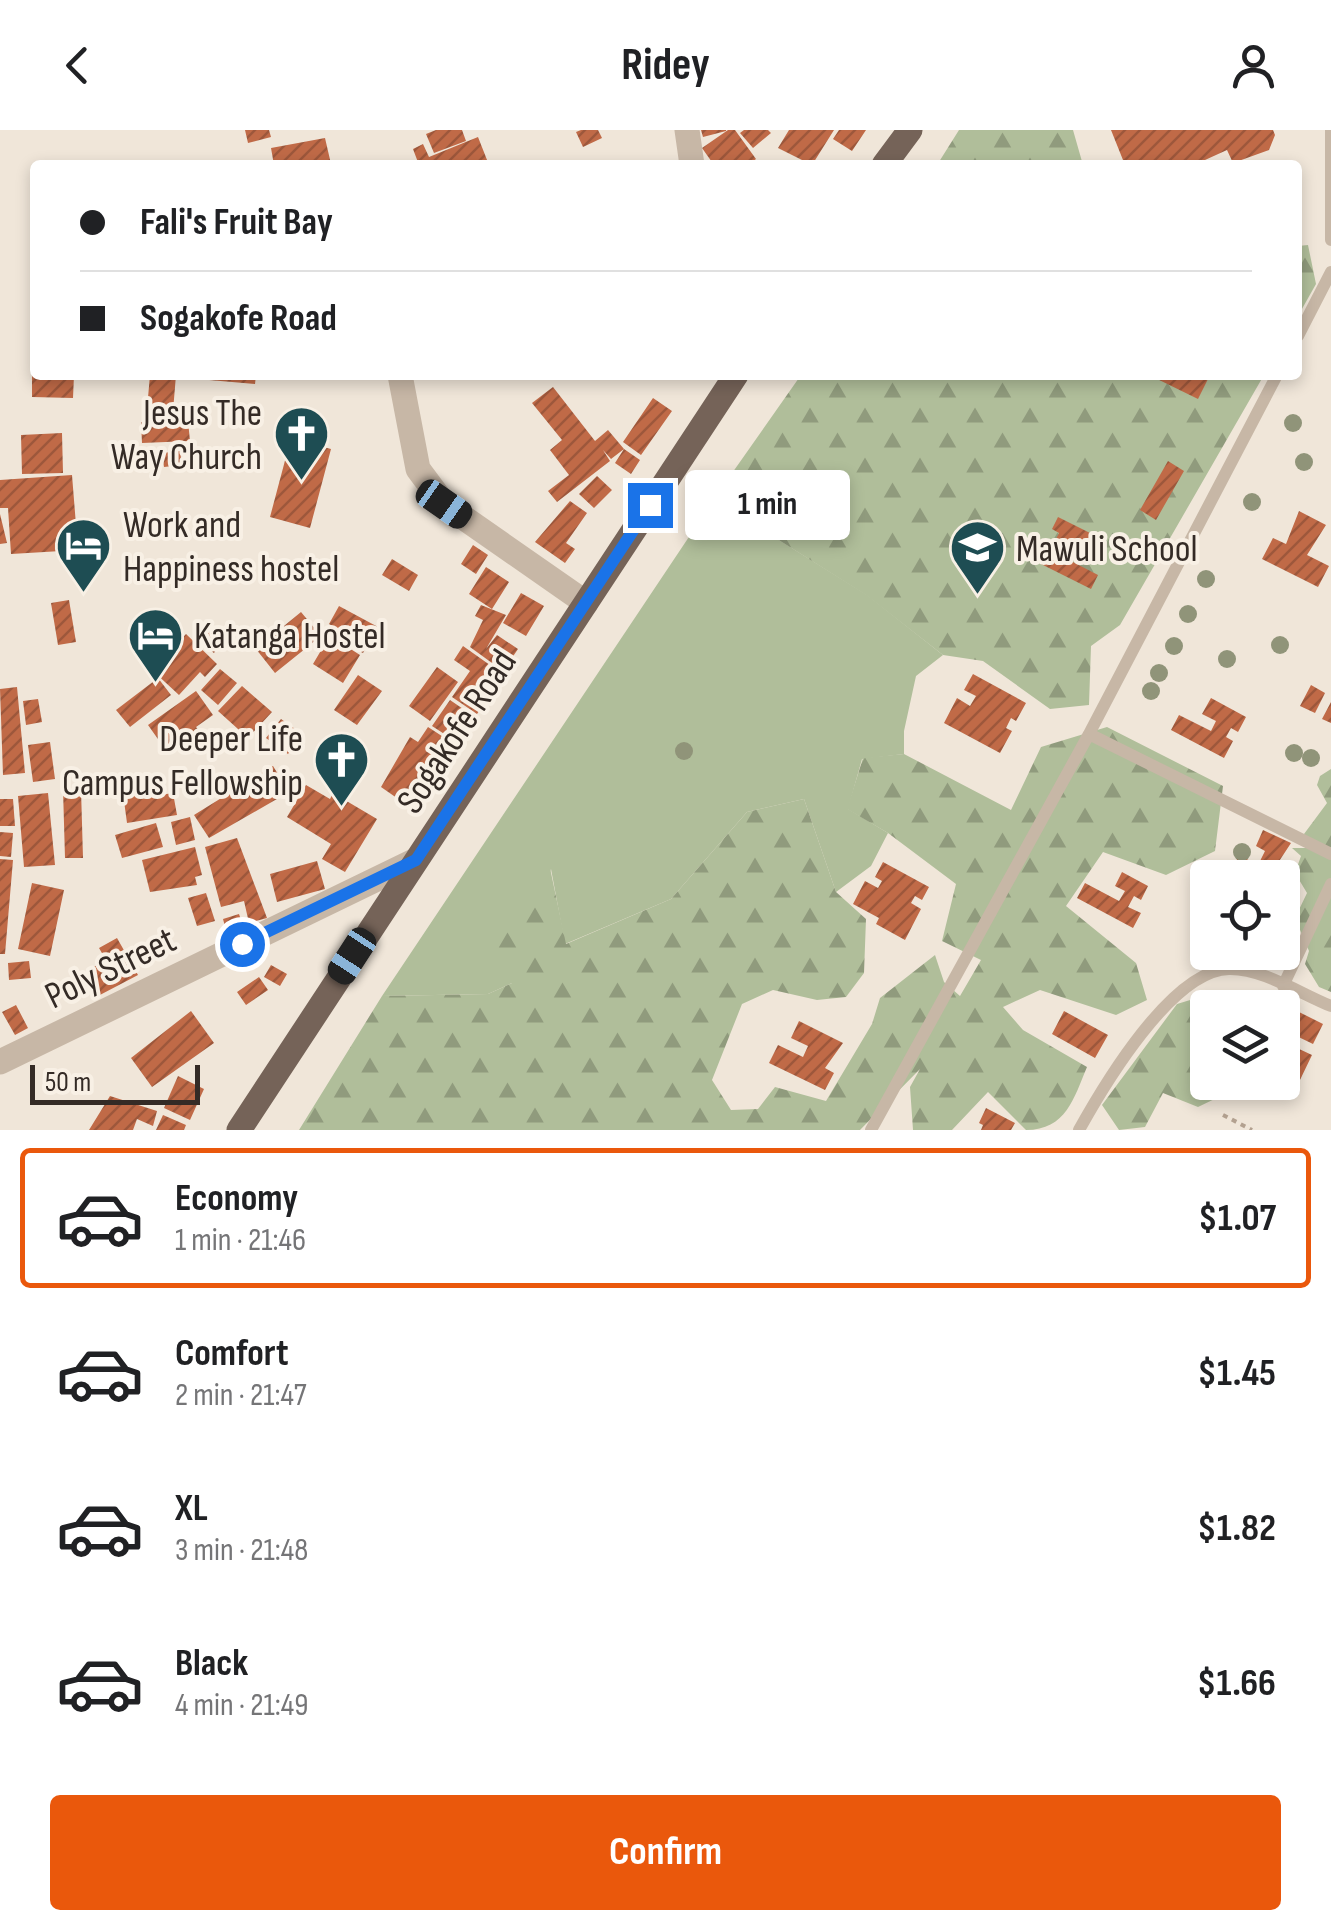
<!DOCTYPE html>
<meta charset="utf-8">
<style>
body{margin:0;font-family:"Sofia Sans Condensed",sans-serif;background:#f6f6f6;color:#202124;height:100vh;display:flex;flex-direction:column;font-size:38px;white-space:nowrap}
*{box-sizing:border-box;margin:0}
p{font-size:32px;color:#757577}
.icon{flex:none;width:55px;height:55px;fill:none;stroke:currentColor;stroke-width:2;stroke-linecap:round;stroke-linejoin:round}
.map{position:relative;height:1000px;overflow:hidden}
.details{display:flex;flex-direction:column;background:#fff;flex:1}
.details>*{flex:none}
.top-card{position:absolute;left:30px;top:30px;width:1272px;height:220px;border-radius:10px;box-shadow:0 5px 15px #0003;display:grid;align-content:center;height:220px;padding:0 50px;background:#fff}
.tools{position:absolute;left:1190px;top:730px;display:grid;gap:20px}
.tools a{display:grid;place-items:center;width:110px;height:110px;border-radius:10px;background:#fff;box-shadow:0 5px 15px #0003;font-size:50px}
.scale{position:absolute;left:30px;bottom:25px;width:170px;box-sizing:border-box;padding-left:10px;border:5px solid #342b26;border-top:0;font-size:28px;line-height:35px;white-space:nowrap;color:#342b26;-webkit-text-stroke:8px #f8f0e5;paint-order:stroke}
.end{position:absolute;width:45px;height:45px;margin:-22px;border:12px solid #1a73e8;background:#fff;box-shadow:0 0 0 5px #fff}
.from{border-radius:50%}
.bubble{position:absolute;height:70px;border-radius:10px;background:#fff;box-shadow:0 5px 15px #0003;font-size:32px;font-weight:700;line-height:70px;text-align:center}
.car{position:absolute;width:30px;height:60px;margin:-30px -15px;border-radius:12px;box-shadow:0 0 8px 2px #0007;background:linear-gradient(#222 24%,#8ab4d8 0 40%,#222 0 76%,#8ab4d8 0 86%,#222 0)}
.top-card b{display:flex;align-items:center;gap:35px;height:95px;font-size:38px}
.top-card b+b{border-top:2px solid #e0e0e0}
.top-card i{width:25px;height:25px;background:#202124}
ul{padding:18px 0 0;list-style:none}
li{display:flex;align-items:center;gap:30px;height:140px;margin:0 20px 15px;padding:0 30px;border:5px solid transparent;border-radius:10px}
li div{flex:1}
li b{display:block;font-size:38px}
li em{font-style:normal;font-weight:700}
li.active{border-color:#ea580c}
li>.icon{width:90px;height:90px;stroke-width:1.5}
.cta{display:flex;gap:20px;margin-top:auto;padding:20px 50px}
.cta a{flex:1;height:115px;border-radius:10px;background:#ea580c;color:#fff;font-size:40px;font-weight:700;line-height:115px;text-align:center}
header{display:flex;justify-content:space-between;align-items:center;height:130px;padding:0 50px;background:#fff;font-size:45px;font-weight:700}
.map>svg:first-child{display:block}
.green{fill:#b0be9a}
.forest{fill:url(#forest-firs)}
.building{fill:url(#building-hatch)}
.lines{fill:none;stroke-linecap:round;stroke-linejoin:round}
.path{stroke:#b3a190;stroke-width:4;stroke-dasharray:5 5;stroke-linecap:butt}
.lane{stroke:#c7b7a6;stroke-width:12}
.street{stroke:#c7b7a6;stroke-width:25}
.primary{stroke:#756358;stroke-width:25}
.tree{fill:#909479}
.route{stroke:#1a73e8;stroke-width:12}
.labels{text-anchor:middle;stroke-width:8;stroke-linejoin:round;paint-order:stroke}
.poi-label{font-size:38px;fill:#342b26;stroke:#f8f0e5;text-anchor:start}
.street-label{font-size:38px;fill:#342b26;stroke:#f8f0e5}
</style>
<header><svg class="icon" aria-label="back" viewBox="0 0 24 24"><path d="M15 5l-7 7 7 7"/></svg>Ridey<svg class="icon" aria-label="person" viewBox="0 0 24 24"><circle cx="12" cy="8" r="4"/><path d="M4 21q1-7 8-7t8 7"/></svg></header>
<div class="map">
<svg width="1331" height="1000" viewBox="0 0 1331 1000">
<defs>
<pattern id="forest-firs" width="22" height="20" patternUnits="userSpaceOnUse" patternTransform="scale(2.5)"><rect width="22" height="20" fill="#b0be9a"/><path d="M5 1l3.5 6h-7zM16 11l3.5 6h-7z" fill="#909b7d"/></pattern>
<pattern id="building-hatch" width="6" height="6" patternUnits="userSpaceOnUse" patternTransform="scale(2.5)"><rect width="6" height="6" fill="#c06a47"/><path d="M-1 1l2-2M0 6l6-6M5 7l2-2" fill="none" stroke="#9d573b"/></pattern>
</defs>
<rect width="100%" height="100%" fill="#f0e6d9"/>
<path class="green" d="M723,356L766,402L867,465L943,525L916,546L904,601V624L862,629L848,679L888,703L871,736L836,762L804,669L747,682L671,769L565,814L551,739L512,853L488,864L382,866Z"/>
<path class="forest" d="M959,0H1073L1083,35H937Z
M1308,115L1316,154L1298,186V116Z
M801,245H1264L1120,495L1091,516L1089,575L1050,579L983,531L943,525L866,465L766,402L723,356Z
M1107,597L1223,656L1215,721L1166,745L1103,722L1066,776L1136,833L1147,870L1116,885L1040,860L1003,877L1023,900L1087,937C1074,968 1066,1000 1026,1000L988,962L952,1000H913L910,957L920,939L860,1000H299L382,866L488,864L512,853L491,807L550,738L566,814L671,769L747,682L804,669L836,762L866,789L864,843L846,867L817,870L773,860L742,874L712,950L731,980L758,979L775,957L826,971L872,894L880,868L935,825L944,852L960,866L981,830L942,811L956,754L888,703L847,679L863,628L904,624L1011,680L1041,617Z
M1331,639V862L1319,857L1305,834L1309,821L1295,788L1307,763L1295,743L1301,726L1292,718H1306L1304,704L1327,673L1317,655L1320,646Z
M1200,867L1215,877L1208,878V952L1226,953L1227,963L1198,977L1163,963L1145,997L1119,1000L1102,975L1177,874Z"/>
<path class="building" d="M245,0H269L271,7L248,13Z
M436,0H462L466,11L434,23L426,4Z
M581,0H598L602,8L583,17L576,2Z
M701,0H726V1L703,7Z
M728,0H735L756,29L748,35H714L702,18Z
M744,0H768L771,3L753,18L740,3Z
M789,0H834L812,35L778,18Z
M839,0H866L852,21L833,9Z
M1111,0H1273L1275,5L1269,20L1233,33L1227,20L1194,35H1125Z
M478,7L489,35H419L413,19L423,14L429,27Z
M325,8L331,34L274,35L271,18Z
M32,245H74L73,268L32,267Z
M150,245H176L173,281L147,279Z
M209,245H256L255,254L209,250Z
M1149,245H1210L1198,269Z
M553,257L595,311L608,300L624,319L611,329L603,320L610,331L557,372L548,361L569,345L550,320L562,310L532,273Z
M653,268L672,281L641,325L623,312Z
M188,291L190,311L142,313L141,292Z
M62,303L63,343L22,344L21,305Z
M291,308L331,319L310,398L270,387Z
M624,319L640,330L631,344L615,333Z
M180,321L182,335L164,337L162,323Z
M1168,331L1184,341L1156,390L1140,380Z
M72,345L78,420L11,424L8,378H0V350Z
M597,346L612,360L594,378L579,364Z
M570,371L587,383L566,413L575,419L565,433L535,412Z
M1299,381L1326,395L1307,425L1329,436L1318,457L1262,429L1273,408L1286,414Z
M0,384L7,413L0,414Z
M1058,387L1092,404L1071,431L1098,445L1091,459L1027,427L1036,409L1052,417L1059,403L1052,399Z
M473,415L488,425L476,444L461,434Z
M392,429L418,445L409,461L382,445Z
M486,437L509,452L492,479L469,464Z
M521,463L544,476L526,506L503,493Z
M69,470L76,512L58,515L51,473Z
M481,475L506,485L486,519L497,505L518,519L503,541L470,517L483,490L475,486Z
M339,476L378,497L363,523L348,515L352,507L329,494Z
M301,482L321,506L275,543L256,519Z
M210,499L224,509L214,523L200,513Z
M186,504L217,534L205,547L200,542L179,565L152,540Z
M338,511L360,525L343,553L313,534L326,512L334,517Z
M463,516L504,545L477,584L452,567L470,541L454,530Z
M437,537L458,552L430,591L409,576Z
M220,539L237,553L218,575L201,560Z
M973,544L1026,573L1016,591L1011,588L1006,598L1012,601L1000,623L944,593L957,568L970,576L976,566L964,560Z
M358,545L382,561L357,595L334,580Z
M158,548L171,565L130,597L116,580Z
M1311,555L1325,563L1315,583L1300,576Z
M242,556L272,582L248,608L218,581Z
M17,557L25,643L3,645L0,559Z
M196,561L213,585L196,597L203,606L195,612L188,603L165,619L148,595Z
M1211,568L1246,587L1238,602L1231,598L1226,607L1233,611L1224,628L1171,600L1179,585L1211,601L1216,591L1202,584Z
M38,569L42,592L26,595L23,571Z
M450,570L469,583L452,609L432,596Z
M1331,572V593L1322,589Z
M281,589L295,599L291,604L298,610L288,624L266,608Z
M428,597L448,610L404,673L381,657L410,607L418,612Z
M50,612L55,649L33,652L28,615Z
M273,636L289,662L209,708L194,685Z
M140,654L147,667L173,663L177,685L127,693L122,656Z
M306,655L330,669L333,663L377,689L345,742L322,729L331,714L287,687Z
M63,659H81L83,728H65Z
M48,663L55,735L24,737L18,666Z
M0,669H13L15,696H0Z
M190,687L195,710L176,715L171,692Z
M156,693L163,717L122,728L115,705Z
M1263,700L1291,713L1272,742L1293,752L1282,775V748H1228L1239,725L1258,735L1265,721L1256,716Z
M0,702L13,703L11,727L0,726Z
M237,708L267,788L249,793L244,771L221,777L205,717Z
M195,717L202,745L195,747L197,755L150,762L142,730Z
M0,729L13,730L5,824H0Z
M317,731L325,759L277,772L270,744Z
M883,732L929,757L922,770L915,766L911,773L921,779L905,810L876,794L879,788L853,774L865,751L878,758L882,751L875,747Z
M1122,742L1148,756L1141,770L1134,766L1128,777L1141,783L1133,798L1077,768L1085,753L1119,771L1125,761L1115,756Z
M32,753L64,760L50,826L18,819Z
M206,763L215,791L197,796L188,768Z
M239,784L244,799L227,804L223,789Z
M117,808L138,845L98,866L85,842L106,830L99,818Z
M29,831L31,848L9,850L8,833Z
M271,835L287,844L280,856L264,847Z
M259,847L268,860L246,875L237,862Z
M1255,860L1323,894L1313,914L1282,899V878H1247Z
M16,875L28,898L15,905L2,882Z
M191,881L214,913L152,957L131,928Z
M1064,881L1108,905L1095,928L1052,904Z
M799,891L843,913L825,938L834,943L825,960L769,933L778,915L803,927L808,916L791,908Z
M1282,911L1312,925L1299,952L1282,943Z
M178,946L204,959L190,990L164,978Z
M110,966L157,981L153,996L137,989L133,1000H89Z
M986,978L1015,993L1011,1000H981L983,995L979,993Z
M163,985L186,995L184,1000H156Z"/>
<g class="lines">
<path class="path" d="M1223,985L1252,1000"/>
<path class="lane" d="M1331,0V110
M1298,206L1331,142
M1277,245L1089,604L1331,724
M1283,856L1331,754
M871,1000L1089,604
M1079,1000C1104,955 1172,840 1229,839C1262,838 1301,864 1331,876"/>
<path class="street" d="M687,0L692,35
M400,245L418,339L444,374L586,473
M0,932L416,730"/>
<path class="primary" d="M884,35L910,0
M239,1000L736,245"/>
</g>
<g class="tree">
<circle cx="1293" cy="293" r="9"/>
<circle cx="1304" cy="332" r="9"/>
<circle cx="1252" cy="372" r="9"/>
<circle cx="1206" cy="449" r="9"/>
<circle cx="1188" cy="484" r="9"/>
<circle cx="1280" cy="515" r="9"/>
<circle cx="1174" cy="516" r="9"/>
<circle cx="1227" cy="529" r="9"/>
<circle cx="1159" cy="543" r="9"/>
<circle cx="1151" cy="561" r="9"/>
<circle cx="684" cy="621" r="9"/>
<circle cx="1294" cy="623" r="9"/>
<circle cx="1311" cy="628" r="9"/>
<circle cx="1242" cy="722" r="9"/>
</g>
<g class="lines">
<path class="route" d="M242,814L416,730L650,375"/>
</g>
<defs>
<symbol id="church-pin" viewBox="-11 -11 22 30"><path d="M0 17L-7.5 6A9.5 9.5 0 1 1 7.5 6Z" fill="#1e4d53" stroke="#f8f0e5"/><path d="M-1.2-6h2.4v3.5h3.3v2.4h-3.3V6h-2.4V-.1h-3.3v-2.4h3.3Z" fill="#fff"/></symbol>
<symbol id="hotel-pin" viewBox="-11 -11 22 30"><path d="M0 17L-7.5 6A9.5 9.5 0 1 1 7.5 6Z" fill="#1e4d53" stroke="#f8f0e5"/><path d="M-6-4.5h1.5V1H6V5H4.5V3h-9V5H-6ZM-4 0a1.8 1.8 0 1 1 3.6 0ZM.5 0V-2.5h3Q6-2.5 6 0Z" fill="#fff"/></symbol>
<symbol id="school-pin" viewBox="-11 -11 22 30"><path d="M0 17L-7.5 6A9.5 9.5 0 1 1 7.5 6Z" fill="#1e4d53" stroke="#f8f0e5"/><path d="M0-5L7-2L0 1L-7-2ZM-4 1L0 2.5L4 1V4Q0 6-4 4Z" fill="#fff"/></symbol>
</defs>
<g fill-rule="evenodd">
<use href="#church-pin" x="270" y="272" width="63" height="86"/>
<use href="#hotel-pin" x="52" y="384" width="63" height="86"/>
<use href="#school-pin" x="946" y="386" width="63" height="86"/>
<use href="#hotel-pin" x="124" y="474" width="63" height="86"/>
<use href="#church-pin" x="310" y="598" width="63" height="86"/>
</g>
<g class="labels">
<g class="poi-label">
<text x="262" y="295" text-anchor="end">Jesus The<tspan x="262" dy="44">Way Church</tspan></text>
<text x="123" y="407">Work and<tspan x="123" dy="44">Happiness hostel</tspan></text>
<text x="1016" y="431">Mawuli School</text>
<text x="194" y="518">Katanga Hostel</text>
<text x="303" y="621" text-anchor="end">Deeper Life<tspan x="303" dy="44">Campus Fellowship</tspan></text>
</g>
<g class="street-label">
<text transform="translate(456 601) rotate(-57)" y="13">Sogakofe Road</text>
<text transform="translate(110 837) rotate(-26)" y="13">Poly Street</text>
</g>
</g>
</svg>
<div class="tools">
<a><svg class="icon" aria-label="locate" viewBox="0 0 24 24"><circle cx="12" cy="12" r="6"/><path d="M12 2v4M12 18v4M2 12h4M18 12h4"/></svg></a>
<a><svg class="icon" aria-label="layers" viewBox="0 0 24 24"><path d="M12 4l9 5-9 5-9-5zM3 14l9 5 9-5"/></svg></a>
</div>
<div class="scale">50 m</div>
<i class="end from" style="left:242px;top:814px"></i>
<i class="end" style="left:650px;top:375px"></i>
<div class="bubble" style="left:685px;top:340px;width:165px">1 min</div>
<i class="car" style="left:444px;top:374px;rotate:125deg"></i>
<i class="car" style="left:352px;top:826px;rotate:213deg"></i>
<div class="top-card">
<b><i class="from"></i>Fali's Fruit Bay</b>
<b><i></i>Sogakofe Road</b>
</div>
</div>
<section class="details">
<ul>
<li class="active"><svg class="icon" aria-label="car" viewBox="0 0 24 24"><path d="M5 17H2v-5l4-1 3-4h7l3 4 3 1v5h-3M9 17h6M6 11h13"/><circle cx="7" cy="17" r="2"/><circle cx="17" cy="17" r="2"/></svg><div><b>Economy</b><p>1 min · 21:46</p></div><em>$1.07</em></li>
<li><svg class="icon" aria-label="car" viewBox="0 0 24 24"><path d="M5 17H2v-5l4-1 3-4h7l3 4 3 1v5h-3M9 17h6M6 11h13"/><circle cx="7" cy="17" r="2"/><circle cx="17" cy="17" r="2"/></svg><div><b>Comfort</b><p>2 min · 21:47</p></div><em>$1.45</em></li>
<li><svg class="icon" aria-label="car" viewBox="0 0 24 24"><path d="M5 17H2v-5l4-1 3-4h7l3 4 3 1v5h-3M9 17h6M6 11h13"/><circle cx="7" cy="17" r="2"/><circle cx="17" cy="17" r="2"/></svg><div><b>XL</b><p>3 min · 21:48</p></div><em>$1.82</em></li>
<li><svg class="icon" aria-label="car" viewBox="0 0 24 24"><path d="M5 17H2v-5l4-1 3-4h7l3 4 3 1v5h-3M9 17h6M6 11h13"/><circle cx="7" cy="17" r="2"/><circle cx="17" cy="17" r="2"/></svg><div><b>Black</b><p>4 min · 21:49</p></div><em>$1.66</em></li>
</ul>
<div class="cta"><a>Confirm</a></div>
</section>
